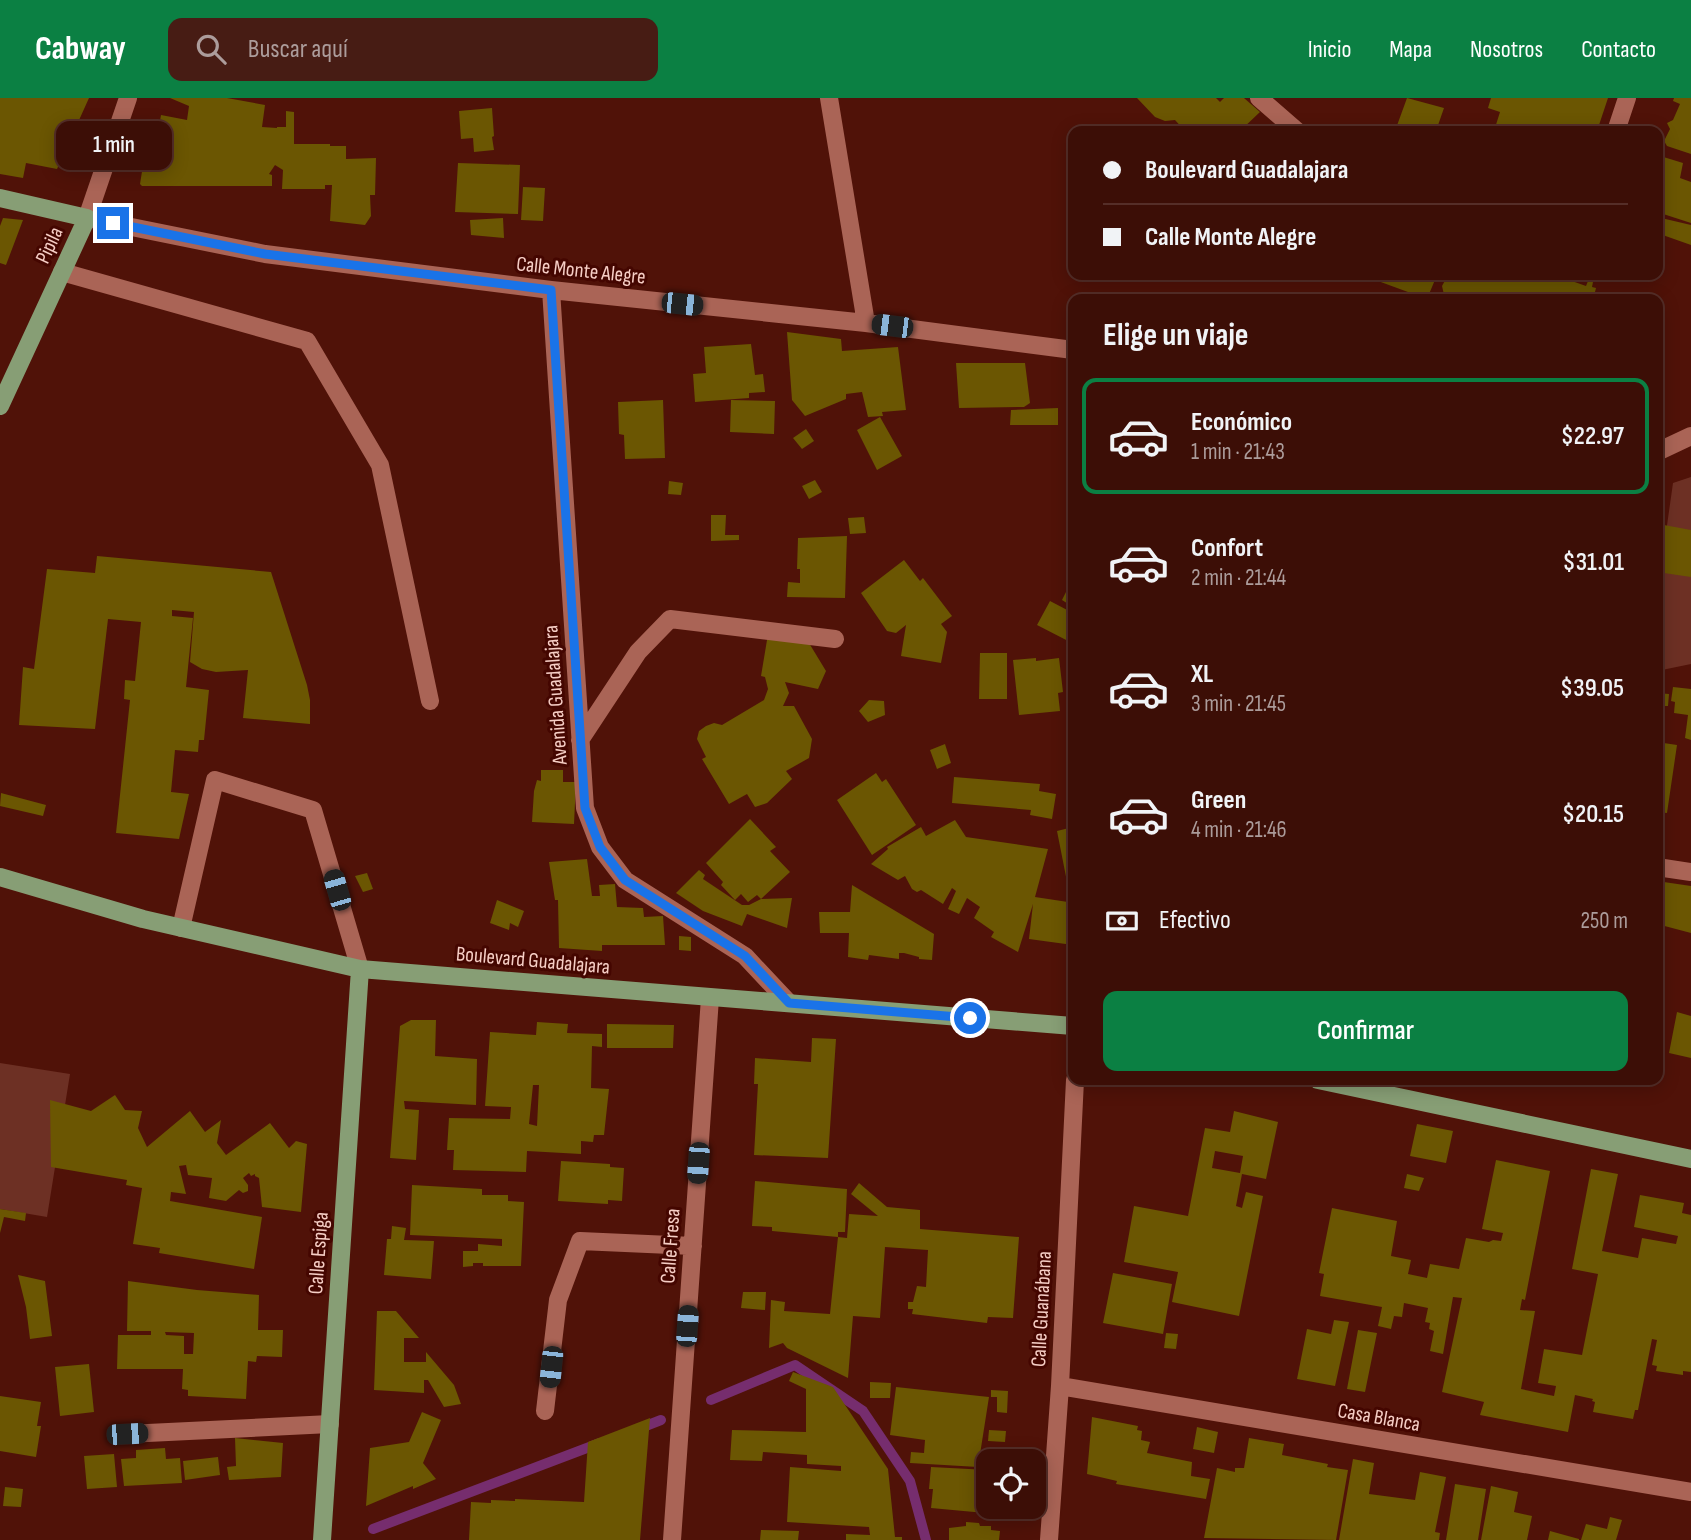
<!DOCTYPE html>
<html lang="es">
<meta charset="utf-8">
<style>
body{margin:0;font-family:"Sofia Sans Condensed",sans-serif;background:#471c14;color:#f1f3f6;height:100vh;display:flex;flex-direction:column;font-size:26px;white-space:nowrap}
*{box-sizing:border-box;margin:0}
p{font-size:23px;color:#ac9c9b}
.icon{flex:none;width:38px;height:38px;fill:none;stroke:currentColor;stroke-width:2;stroke-linecap:round;stroke-linejoin:round}
.map{position:relative;flex:1;overflow:hidden}
.panel{position:absolute;left:1068px;top:196px;width:595px;height:791px;display:flex;flex-direction:column;background:#3c0e06;border-radius:14px;box-shadow:0 4px 18px #0003,0 0 0 2px #552e28}
.panel>*{flex:none}
.banner{position:absolute;left:1068px;top:28px;width:595px;height:154px;border-radius:14px;box-shadow:0 4px 18px #0003,0 0 0 2px #552e28;display:grid;align-content:center;height:154px;padding:0 35px;background:#3c0e06}
.tools{position:absolute;left:976px;top:1351px;display:grid;gap:14px}
.tools a{display:grid;place-items:center;width:70px;height:70px;border-radius:14px;background:#3c0e06;box-shadow:0 4px 18px #0003,0 0 0 2px #552e28;font-size:35px}
.end{position:absolute;width:32px;height:32px;margin:-16px;border:9px solid #1a73e8;background:#fff;box-shadow:0 0 0 4px #fff}
.from{border-radius:50%}
.bubble{position:absolute;height:49px;border-radius:14px;background:#3c0e06;box-shadow:0 4px 18px #0003,0 0 0 2px #552e28;font-size:23px;font-weight:600;line-height:49px;text-align:center}
.car{position:absolute;width:21px;height:42px;margin:-21px -10px;border-radius:9px;box-shadow:0 0 5px 2px #0007;background:linear-gradient(#222 24%,#8ab4d8 0 40%,#222 0 76%,#8ab4d8 0 86%,#222 0)}
.banner b{display:flex;align-items:center;gap:24px;height:66px;font-size:26px}
.banner b+b{border-top:2px solid #552e28}
.banner i{width:18px;height:18px;background:#f1f3f6}
ul{padding:0;list-style:none}
li{display:flex;align-items:center;gap:21px;height:116px;margin:0 14px 10px;padding:0 21px;border:4px solid transparent;border-radius:14px}
li div{flex:1}
li b{display:block;font-size:26px}
li em{font-style:normal;font-weight:600}
li.selected{border-color:#0b8043}
li>.icon{width:63px;height:63px;stroke-width:1.5}
h2{padding:0 35px;font-size:32px;line-height:84px}
.pay{display:flex;align-items:center;gap:18px;height:77px;padding:0 35px;font-size:26px}
.pay p{margin-inline-start:auto}
.cta{display:flex;gap:14px;margin-top:auto;padding:14px 35px}
.cta a{flex:1;height:80px;border-radius:14px;background:#0b8043;color:#fff;font-size:28px;font-weight:600;line-height:80px;text-align:center}
header{display:flex;align-items:center;gap:42px;box-sizing:border-box;height:98px;padding:0 35px;background:#0b8043;color:#fff}
header strong{font-size:33px}
nav{display:flex;gap:38px;margin-inline-start:auto;font-size:24px}
.search{width:490px;height:63px;background:#471c14;display:flex;align-items:center;gap:18px;box-sizing:border-box;padding:0 24px;border-radius:14px;color:#ac9c9b;font-size:26px}
.map>svg:first-child{display:block}
.green{fill:#6d3024}
.lines{fill:none;stroke-linecap:round;stroke-linejoin:round}
.stream{stroke:#762d6e;stroke-width:10}
.building{fill:#6b5602;fill-rule:evenodd}
.minor{stroke:#aa6456;stroke-width:18}
.major{stroke:#879e75;stroke-width:18}
.route{stroke:#1a73e8;stroke-width:9}
.labels{text-anchor:middle;stroke-width:6;stroke-linejoin:round;paint-order:stroke}
.street-label{font-size:21px;fill:#f6cec5;stroke:#440600}
</style>
<header>
<strong>Cabway</strong>
<div class="search"><svg class="icon" aria-label="search" viewBox="0 0 24 24"><circle cx="10" cy="10" r="6"/><path d="M15 15l6 6"/></svg>Buscar aquí</div>
<nav><a>Inicio</a><a>Mapa</a><a>Nosotros</a><a>Contacto</a></nav>
</header>
<div class="map">
<svg width="1691" height="1442" viewBox="0 0 1691 1442">
<rect width="100%" height="100%" fill="#501208"/>
<path class="green" d="M1691,379V566L1657,573V498L1673,385Z
M0,965L70,976L47,1119L0,1111Z"/>
<g class="lines">
<path class="stream" d="M711,1302L795,1267L863,1313L910,1383L926,1442
M638,1331L661,1322
M373,1431L600,1345"/>
</g>
<path class="building" d="M0,0H89L57,71L26,65L23,80L0,76Z
M170,0H227L265,7L262,29L277,30V29H286V13L294,14V46H330V48H346V61L376,60L375,97H370L371,118L365,127L330,123L332,87H325V91H282L283,72L275,67L269,76L272,77V88H142L140,86L144,61L153,62L161,17L187,22L189,8Z
M1137,0H1216L1220,4L1224,0H1244L1260,14L1240,33H1185L1175,22L1165,23L1155,19Z
M1407,0L1444,10L1436,33H1395Z
M1491,0H1608L1597,33H1494L1500,14L1488,10Z
M1674,0H1691V56L1667,48L1664,43L1670,31L1667,25L1673,22L1680,6L1673,3Z
M492,10L494,38L492,39L494,52L474,54L473,40L461,41L459,13Z
M1657,57L1683,65L1680,80L1691,84V125L1657,114Z
M458,65L520,67L518,116L455,114Z
M523,89L545,90L543,123L521,122Z
M1657,119L1691,127V147L1657,135Z
M3,120L23,122L6,167L0,165V128Z
M503,120L504,140L471,137L470,122Z
M1381,177H1437L1427,201L1378,183Z
M1448,177H1555L1586,188L1588,183L1593,184L1592,189L1596,190L1595,194L1613,201H1445L1442,188Z
M787,234L841,241L842,253L898,249L906,312L882,314L883,318L868,319L862,294L846,296V301L805,318L792,302Z
M751,246L755,277L763,276L765,294L749,295V300L695,304L693,276L706,275L704,249Z
M956,265H1025L1030,305L1024,309L959,310Z
M663,302L665,360L625,361L624,337L619,336L618,304Z
M731,302L775,303L774,336L730,334Z
M1058,310V327H1010L1011,312Z
M880,319L902,358L877,372L857,332Z
M806,331L814,343L802,351L793,340Z
M815,382L822,394L809,401L802,388Z
M669,383L683,385L681,397L668,396Z
M711,417H726L725,437H739V442L711,443Z
M864,419L866,435L850,436L848,420Z
M1664,427L1691,432V479L1657,474Z
M847,438L845,500L787,499L788,484L800,485V471H797L798,440Z
M97,458L271,474L307,587L310,602V626L243,620L248,572L216,574L202,571L190,564L194,514L172,512V518L193,520L186,589L209,592L204,642H199L198,654L175,652L171,694L189,696L179,741L116,735L130,602L124,601L125,582L135,583L141,524L108,521L95,631L19,627L23,569L34,571L47,471L95,475Z
M904,462L920,483L923,480L952,518L941,526L947,534L941,565L901,558L906,527L896,535L887,533L861,495Z
M1073,480V509L1062,502Z
M1050,503L1073,515L1072,545L1037,527Z
M768,536L809,545L826,573L818,591L785,584L789,595L783,608H794L812,641L809,660L786,673L792,681L767,705L755,709L747,696L729,706L702,661L706,659L697,641L699,633L706,628L714,625L722,627L764,602L768,591L765,579L761,578Z
M980,555H1007V601H979Z
M1036,560V563L1059,560L1063,594L1058,595L1060,613L1019,617L1013,562Z
M1673,589L1691,591V642L1685,640L1688,617L1674,615L1675,604L1671,603Z
M1657,595L1669,596L1668,608H1657Z
M869,602L884,603L885,617L868,624L859,613Z
M1657,644L1677,647L1667,715L1657,714Z
M945,646L951,665L937,671L930,652Z
M541,672H563V684H576L574,726L532,724L534,693L537,682L541,683Z
M876,675L882,684L886,681L916,727L872,757L837,702Z
M954,679L1040,686L1039,693L1056,696L1052,721L1030,717L1031,712L952,705Z
M1,695L46,707L43,718L0,708Z
M750,721L776,749L770,753L790,774L761,801L792,800L787,830L747,816L742,828L703,813L676,795L699,772L705,777L703,781L742,807H749L761,801L757,797L748,804L741,796L735,802L721,787L723,784L706,765Z
M955,722L966,739L1048,751L1035,799L1068,804H1071L1057,733L1073,729V847L1029,841L1033,806L1018,854L991,839L994,834L974,820L980,809L967,800L959,816L948,811L956,793L952,790L943,806L921,792L917,794L912,791L905,778L898,782L871,766L888,751L887,749L921,729L926,738Z
M587,761L592,798H600L599,787L615,786L617,809L643,810L644,819L663,818L665,847H602V853L559,850L558,802H555L549,764Z
M367,775L373,791L363,794L355,778Z
M1657,783L1691,788V835L1657,826Z
M852,787L934,836L932,862L919,861V859L904,855H899V861L869,857L868,862L848,859L849,835H820L819,814H850Z
M497,802L524,813L518,829L510,825L509,832L490,825Z
M679,838L691,839V853L679,852Z
M1677,914L1691,918V960L1669,955Z
M411,922H436L435,958L477,961L476,1007L404,1003L405,1011L419,1012L416,1062L390,1060L400,928Z
M537,924L568,926L567,935L602,936V949L592,948L591,990L609,991L604,1037H594L593,1044L581,1043V1056L527,1053L526,1074L453,1072L454,1052H447L449,1020L510,1021L511,1009L485,1008L490,934L536,937ZM533,987H539L537,1028L529,1026Z
M607,926L674,927L673,950H607Z
M812,940L836,941L828,1060L754,1057L758,986H754L755,960L811,964Z
M115,997L125,1012L142,1013L138,1030L147,1049L190,1013L205,1034L221,1022L217,1045L226,1057L270,1025L289,1050L296,1043L307,1046L301,1114L262,1109L259,1080L255,1078V1076L251,1078L249,1075L243,1080L248,1087V1093L243,1095L239,1092L226,1103L209,1100L212,1080L188,1077L186,1067L179,1068L186,1096L171,1094L170,1103L262,1119L254,1171L159,1155L160,1150L133,1146L142,1090L126,1087L127,1082L51,1069L50,1002L91,1013Z
M1234,1013L1278,1024L1266,1081L1242,1076L1236,1108L1242,1110L1246,1094L1263,1098L1239,1218L1172,1204L1178,1174L1124,1164L1134,1108L1188,1118L1205,1030L1230,1034ZM1215,1053L1243,1058L1240,1075L1212,1070Z
M1417,1026L1453,1033L1446,1065L1410,1058Z
M1496,1062L1550,1073L1525,1202L1522,1201L1520,1212L1535,1213L1521,1291L1554,1298L1556,1288L1538,1285L1544,1251L1582,1257L1598,1176L1572,1171L1591,1071L1618,1076L1602,1153L1638,1160L1642,1140L1676,1146L1678,1138L1634,1129L1640,1097L1684,1105L1682,1115L1691,1117V1274L1683,1273V1277L1656,1273L1657,1268L1652,1267L1657,1242L1652,1241L1638,1312H1635L1633,1321L1593,1314L1595,1304L1592,1303L1593,1301L1575,1297L1568,1334L1480,1317L1484,1304L1442,1294L1462,1200L1453,1199L1443,1256L1430,1253L1434,1233L1429,1231L1430,1225L1425,1224L1428,1210L1404,1205L1402,1219L1394,1218L1391,1231L1378,1228L1382,1209L1320,1198L1324,1176L1319,1175L1332,1110L1397,1123L1391,1158L1411,1162L1408,1176L1427,1180L1430,1166L1459,1171L1466,1140L1489,1144L1493,1142L1501,1143L1503,1135L1482,1131Z
M561,1063L610,1066V1069L624,1070L622,1103L608,1102V1106L558,1103Z
M1407,1076L1424,1080L1419,1093L1404,1090Z
M755,1083L847,1091L845,1134H838V1139L772,1133V1129L752,1128Z
M859,1085L887,1109L920,1112V1131L1019,1139L1013,1220L988,1219L987,1225L912,1216L913,1211H908V1204H913L917,1188L926,1189L928,1152L885,1149L880,1220L853,1218L848,1280L787,1250L783,1245L769,1250L771,1202L785,1204L784,1213L830,1216L838,1139L847,1140L849,1116L878,1118L851,1096Z
M412,1087L482,1091V1097H508V1103L524,1104L521,1168H483V1165H473V1168L463,1169V1153H478V1146L502,1148V1141L410,1137Z
M0,1111L26,1115L25,1123L4,1119L0,1135Z
M392,1128L406,1130L404,1142L434,1143L431,1181L384,1177L387,1141H391Z
M1113,1175L1172,1186L1163,1236L1103,1225Z
M18,1177L45,1183L52,1238L30,1241L26,1209Z
M128,1183L197,1192L259,1197L258,1232H283L282,1259L257,1258L256,1264L248,1263L246,1301L188,1298V1292L182,1291L183,1271H117L118,1237H151V1233H127ZM165,1234L194,1235L193,1256H184V1238L166,1237Z
M743,1194H766L765,1212L741,1210Z
M377,1213H396L419,1240H404V1264H426V1254L454,1287L461,1306L444,1309L428,1282H424V1295L374,1292Z
M1334,1222L1349,1224L1335,1288L1297,1281L1307,1231L1331,1236Z
M1358,1232L1377,1235L1365,1294L1347,1291Z
M1166,1235L1178,1236L1176,1251L1164,1250Z
M89,1266L94,1314L60,1318L55,1269Z
M793,1274L833,1289L888,1371L895,1439H902V1442H846V1436L870,1437L869,1429L787,1424L790,1369L841,1373V1368L807,1366V1357L763,1354L762,1363L730,1362L732,1332L806,1334V1291L789,1283Z
M870,1284L891,1285L890,1300H870Z
M896,1289L989,1299L978,1369L910,1365L911,1354L924,1355L925,1342L890,1337Z
M991,1292L1008,1293L1007,1315L997,1314V1299H991Z
M0,1298L41,1304L37,1328H41L36,1359L0,1353Z
M422,1314L441,1322L423,1365L436,1381L413,1391V1388L366,1408L370,1350L409,1344Z
M1092,1319L1138,1328L1137,1332L1142,1333L1141,1342L1150,1344L1147,1355L1192,1364L1191,1378L1210,1381L1206,1401L1116,1386L1117,1383L1087,1376Z
M650,1320L640,1442H469L471,1404L491,1405V1402L515,1403V1401L584,1404L588,1344Z
M1197,1329L1218,1334L1214,1355L1193,1351Z
M989,1332L1006,1333L1005,1344L988,1343Z
M235,1340L283,1345L281,1379L229,1382L227,1369L236,1368Z
M1249,1340L1284,1346L1282,1357L1328,1366L1327,1369L1348,1372L1336,1442L1204,1440L1217,1370L1235,1374V1370H1244Z
M165,1350L166,1361L180,1360L182,1385L124,1388L121,1361L136,1360V1352Z
M114,1356L117,1389L87,1391L84,1358Z
M218,1359L220,1377L185,1382L183,1363Z
M1353,1361L1374,1365L1369,1396L1415,1402L1420,1374L1446,1379L1435,1434L1440,1435L1439,1442H1339Z
M931,1369L988,1372L985,1415L931,1410L933,1391H929Z
M1455,1386L1486,1391L1478,1442H1446Z
M1491,1388L1518,1394L1514,1414L1532,1418L1527,1442H1481Z
M5,1389L23,1391L21,1409L3,1408Z
M1610,1419L1622,1422L1616,1442H1581L1586,1426L1607,1431Z
M966,1424L979,1425L980,1428H991V1432L1000,1433L999,1442H949V1430L966,1428Z
M761,1432L799,1433L798,1442H760Z
M1550,1433L1579,1441V1442H1548Z"/>
<g class="lines">
<path class="minor" d="M128,0L87,120L265,156L551,192L866,225L1073,252
M829,0L866,225
M1259,0L1297,33
M1616,33L1627,0
M62,174L307,243L380,367L430,603
M551,192L585,710L600,749L625,782L745,858L789,905
M1657,354L1691,338
M580,642L638,554L670,521L835,541
M1657,769L1691,774
M181,830L215,682L313,712L360,871
M1060,1288L1691,1394
M545,1313L558,1202L580,1143L693,1148
M127,1336L330,1326
M672,1442L710,900
M1049,1442L1060,1288L1075,982"/>
<path class="major" d="M0,100L87,120L0,308
M0,779L143,821L360,871L1073,928
M1318,982L1691,1061
M322,1442L360,871"/>
</g>
<g class="lines">
<path class="route" d="M113,125L265,156L551,192L585,710L600,749L625,782L745,858L789,905L970,920"/>
</g>
<g class="labels">
<g class="street-label">
<text transform="translate(49 147) rotate(-65)" y="7">Pipila</text>
<text transform="translate(581 172) rotate(6)" y="7">Calle Monte Alegre</text>
<text transform="translate(555 597) rotate(-94)" y="7">Avenida Guadalajara</text>
<text transform="translate(533 862) rotate(5)" y="7">Boulevard Guadalajara</text>
<text transform="translate(670 1148) rotate(-86)" y="7">Calle Fresa</text>
<text transform="translate(318 1155) rotate(-86)" y="7">Calle Espiga</text>
<text transform="translate(1041 1211) rotate(-87)" y="7">Calle Guanábana</text>
<text transform="translate(1379 1319) rotate(10)" y="7">Casa Blanca</text>
</g>
</g>
</svg>
<div class="tools">
<a><svg class="icon" aria-label="locate" viewBox="0 0 24 24"><circle cx="12" cy="12" r="6"/><path d="M12 2v4M12 18v4M2 12h4M18 12h4"/></svg></a>
</div>
<i class="end from" style="left:970px;top:920px"></i>
<i class="end" style="left:113px;top:125px"></i>
<div class="bubble" style="left:56px;top:23px;width:116px">1 min</div>
<i class="car" style="left:682px;top:206px;rotate:96deg"></i>
<i class="car" style="left:892px;top:228px;rotate:277deg"></i>
<i class="car" style="left:337px;top:792px;rotate:344deg"></i>
<i class="car" style="left:698px;top:1065px;rotate:184deg"></i>
<i class="car" style="left:687px;top:1228px;rotate:4deg"></i>
<i class="car" style="left:551px;top:1269px;rotate:186deg"></i>
<i class="car" style="left:127px;top:1336px;rotate:87deg"></i>
<div class="banner">
<b><i class="from"></i>Boulevard Guadalajara</b>
<b><i></i>Calle Monte Alegre</b>
</div>
<section class="panel">
<h2>Elige un viaje</h2>
<ul>
<li class="selected"><svg class="icon" aria-label="car" viewBox="0 0 24 24"><path d="M5 17H2v-5l4-1 3-4h7l3 4 3 1v5h-3M9 17h6M6 11h13"/><circle cx="7" cy="17" r="2"/><circle cx="17" cy="17" r="2"/></svg><div><b>Económico</b><p>1 min · 21:43</p></div><em>$22.97</em></li>
<li><svg class="icon" aria-label="car" viewBox="0 0 24 24"><path d="M5 17H2v-5l4-1 3-4h7l3 4 3 1v5h-3M9 17h6M6 11h13"/><circle cx="7" cy="17" r="2"/><circle cx="17" cy="17" r="2"/></svg><div><b>Confort</b><p>2 min · 21:44</p></div><em>$31.01</em></li>
<li><svg class="icon" aria-label="car" viewBox="0 0 24 24"><path d="M5 17H2v-5l4-1 3-4h7l3 4 3 1v5h-3M9 17h6M6 11h13"/><circle cx="7" cy="17" r="2"/><circle cx="17" cy="17" r="2"/></svg><div><b>XL</b><p>3 min · 21:45</p></div><em>$39.05</em></li>
<li><svg class="icon" aria-label="car" viewBox="0 0 24 24"><path d="M5 17H2v-5l4-1 3-4h7l3 4 3 1v5h-3M9 17h6M6 11h13"/><circle cx="7" cy="17" r="2"/><circle cx="17" cy="17" r="2"/></svg><div><b>Green</b><p>4 min · 21:46</p></div><em>$20.15</em></li>
</ul>
<div class="pay"><svg class="icon" aria-label="cash" viewBox="0 0 24 24"><path d="M3 7h18v10H3z"/><circle cx="12" cy="12" r="2"/></svg>Efectivo<p>250 m</p></div>
<div class="cta"><a>Confirmar</a></div>
</section>
</div>
